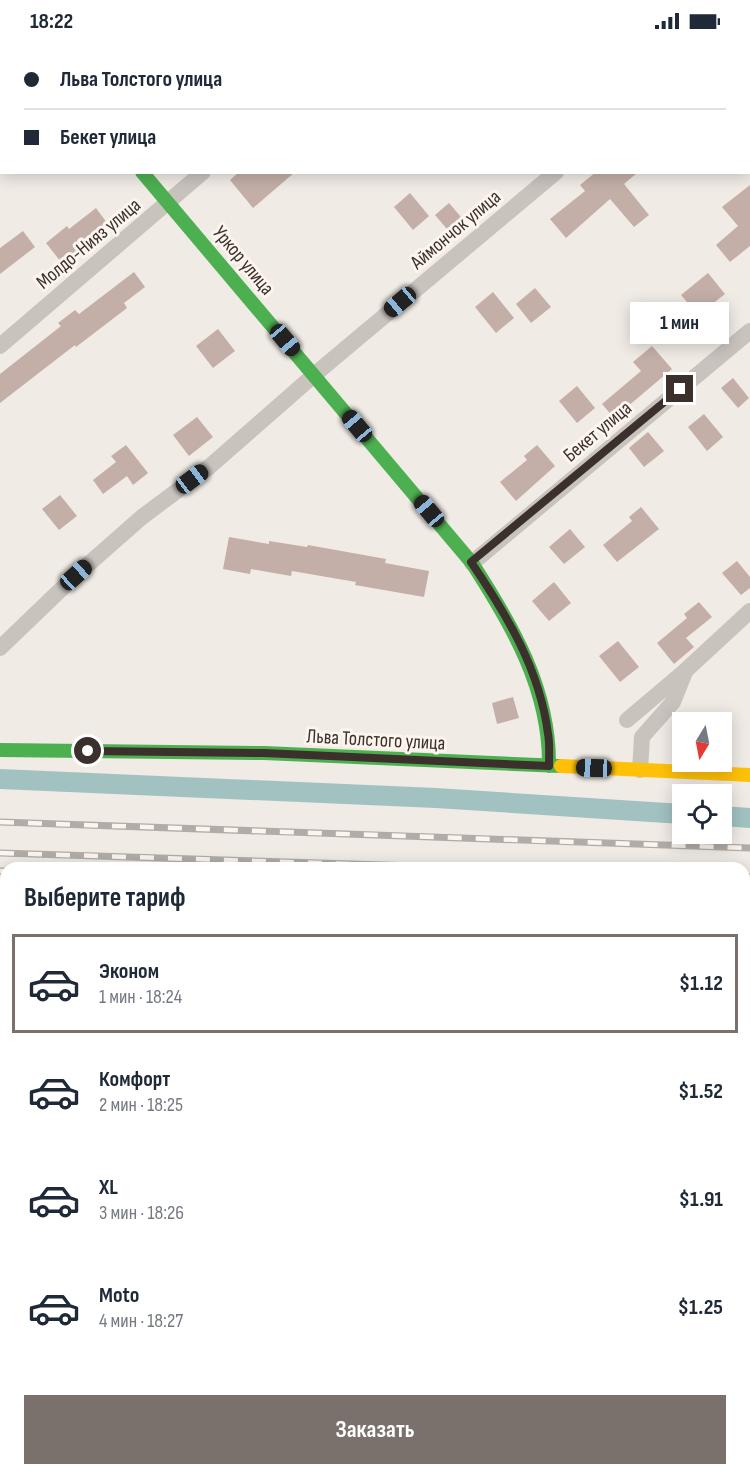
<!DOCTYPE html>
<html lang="ru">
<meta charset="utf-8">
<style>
body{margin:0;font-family:"Sofia Sans Condensed",sans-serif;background:#f6f6f7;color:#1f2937;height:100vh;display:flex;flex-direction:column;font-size:22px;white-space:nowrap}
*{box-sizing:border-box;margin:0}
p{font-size:20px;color:#747a83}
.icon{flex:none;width:33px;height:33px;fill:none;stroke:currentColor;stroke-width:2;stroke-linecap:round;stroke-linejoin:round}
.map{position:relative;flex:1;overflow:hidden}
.drawer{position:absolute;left:0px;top:820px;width:750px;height:614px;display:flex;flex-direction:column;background:#fff;border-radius:18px 18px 0 0;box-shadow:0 3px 15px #0003}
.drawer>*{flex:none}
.banner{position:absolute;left:0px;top:0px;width:750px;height:132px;box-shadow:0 3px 15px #0003;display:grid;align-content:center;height:132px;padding:0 24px;background:#fff}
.needle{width:39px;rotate:190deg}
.fabs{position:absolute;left:672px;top:670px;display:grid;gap:12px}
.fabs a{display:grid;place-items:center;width:60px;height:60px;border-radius:0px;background:#fff;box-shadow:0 3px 15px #0003;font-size:30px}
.end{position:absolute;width:27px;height:27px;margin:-14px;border:8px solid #3b302b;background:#fff;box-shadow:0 0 0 3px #fff}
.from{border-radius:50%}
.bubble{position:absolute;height:42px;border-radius:0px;background:#fff;box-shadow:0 3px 15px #0003;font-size:20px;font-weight:700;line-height:42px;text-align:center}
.car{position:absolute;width:18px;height:36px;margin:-18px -9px;border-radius:8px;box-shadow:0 0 4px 2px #0007;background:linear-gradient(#222 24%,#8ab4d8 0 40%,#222 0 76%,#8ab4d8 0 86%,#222 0)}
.banner b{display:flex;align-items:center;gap:21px;height:57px;font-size:22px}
.banner b+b{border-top:2px solid #e0e1e3}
.banner i{width:15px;height:15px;background:#1f2937}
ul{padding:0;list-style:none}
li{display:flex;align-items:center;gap:18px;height:99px;margin:0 12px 9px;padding:0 12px;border:3px solid transparent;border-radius:0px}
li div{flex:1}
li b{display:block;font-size:22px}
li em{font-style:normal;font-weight:700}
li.on{border-color:#7a716c}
li>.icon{width:54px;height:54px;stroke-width:1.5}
h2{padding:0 24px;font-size:27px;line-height:72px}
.action{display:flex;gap:12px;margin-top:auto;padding:12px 24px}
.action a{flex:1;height:69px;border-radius:0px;background:#7a716c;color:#fff;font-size:24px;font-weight:700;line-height:69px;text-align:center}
.status{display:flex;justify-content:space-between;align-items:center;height:42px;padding:0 30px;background:#fff;direction:ltr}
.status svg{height:16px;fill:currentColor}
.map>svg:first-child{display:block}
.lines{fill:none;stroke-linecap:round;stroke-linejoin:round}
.canal{stroke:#a1c2c1;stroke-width:20}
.building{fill:#c3afa7}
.lane{stroke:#c9c3be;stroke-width:8}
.street{stroke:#c9c3be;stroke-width:16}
.fast{stroke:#4caf50;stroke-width:14}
.slow{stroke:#ffc107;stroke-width:14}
.rail-casing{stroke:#b1aca8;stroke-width:7}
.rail{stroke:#fbf5ee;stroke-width:4.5;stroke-dasharray:14;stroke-linecap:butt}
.route{stroke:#3b302b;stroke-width:8}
.labels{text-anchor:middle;stroke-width:6;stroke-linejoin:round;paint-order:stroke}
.street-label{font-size:20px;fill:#3b302b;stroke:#fbf5ee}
</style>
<div class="status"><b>18:22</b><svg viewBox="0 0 49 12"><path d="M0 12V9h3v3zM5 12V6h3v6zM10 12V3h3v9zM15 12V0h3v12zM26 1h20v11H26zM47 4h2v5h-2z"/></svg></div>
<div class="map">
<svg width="750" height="1433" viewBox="0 0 750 1433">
<rect width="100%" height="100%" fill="#f0ebe5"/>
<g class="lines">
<path class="canal" d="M0,737L436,756L682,772
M722,774L750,776"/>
</g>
<path class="building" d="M239,130H295L253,166L230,138Z
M596,130H638L624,142L649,173L634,185L610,157L566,196L550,177L585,149L580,143Z
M750,143V204L730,220L716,203L738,184L722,165Z
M410,151L429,174L413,188L394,165Z
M449,161L467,182L453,194L435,173Z
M96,166L110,185L96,196L95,194L61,220L46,201L67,184L69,187Z
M23,189L35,205L0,232V206Z
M134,230L145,245L124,261L127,266L76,305L75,303L0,361V332L61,284L58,281L75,268L79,272Z
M708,231L725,252L698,273L681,253Z
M535,246L551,265L531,281L516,262Z
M493,250L514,276L496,291L475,265Z
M218,287L235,309L213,326L196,304Z
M652,304L672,327L614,376L602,362L641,329L633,320Z
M733,336L749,356L738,366L721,346Z
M577,344L595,366L577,381L559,359Z
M704,372L723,395L707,409L688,385Z
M197,375L213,395L189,414L173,393Z
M648,390L664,409L644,425L629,406Z
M126,403L148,431L133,443L127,434L103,452L93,438L116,420L111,414Z
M537,403L555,424L516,459L500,440L527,418L524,414Z
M60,453L77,474L59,488L42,467Z
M641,465L659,487L617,520L603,503L632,479L629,475Z
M570,487L585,505L564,522L549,505Z
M229,495L269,502V499L307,505L308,503L386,517L385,521L429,529L424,555L355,543L356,540L292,529L291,534L251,527L250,532L223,527Z
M737,519L750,535V546L741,553L722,531Z
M554,540L571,561L549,579L532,559Z
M699,560L712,575L686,596L694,605L674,622L657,601L687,576L684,572Z
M618,599L639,625L620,640L599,614Z
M513,655L519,676L497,682L492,661Z"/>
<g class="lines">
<path class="lane" d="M744,1113L750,1117
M253,1433L254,1428
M370,1433L371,1428
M438,1433L439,1428
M571,1433L572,1428"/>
<path class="street" d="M31,0L33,2
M4,2L6,0
M355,2L356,0
M711,2L713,0
M0,304L203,130
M472,521L750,289
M0,606L76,533L142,475L209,425L314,333L556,130
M627,678L685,629L750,569
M640,728L642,695L673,660L685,630"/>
<path class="fast" d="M142,130L472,521C512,583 550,647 549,724
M0,708L264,711L561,724"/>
<path class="slow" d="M561,724L750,733"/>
<defs>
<path id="rail" d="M0,780L750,806
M0,811L480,826
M0,829H6
M744,835H750
M744,854H750
M0,871H6
M744,897H750
M0,1192L6,1197"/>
</defs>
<use href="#rail" class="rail-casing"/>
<use href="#rail" class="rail"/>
</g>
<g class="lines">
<path class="route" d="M88,709L264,711L549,724C549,713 550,702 548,692C540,628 507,573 471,520L680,347"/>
</g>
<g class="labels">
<g class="street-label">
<text transform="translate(455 187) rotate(-40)" y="7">Аймончок улица</text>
<text transform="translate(88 201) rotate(-40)" y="7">Молдо-Нияз улица</text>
<text transform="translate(244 218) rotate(50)" y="7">Уркор улица</text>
<text transform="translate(597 389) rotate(-40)" y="7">Бекет улица</text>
<text transform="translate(376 697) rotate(3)" y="7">Льва Толстого улица</text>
</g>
</g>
</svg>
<div class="fabs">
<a><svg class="needle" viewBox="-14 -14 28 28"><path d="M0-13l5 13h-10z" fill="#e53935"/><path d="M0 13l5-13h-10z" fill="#747a83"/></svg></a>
<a><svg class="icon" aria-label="locate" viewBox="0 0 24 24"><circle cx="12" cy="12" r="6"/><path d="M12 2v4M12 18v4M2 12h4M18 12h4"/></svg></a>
</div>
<i class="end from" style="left:88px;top:709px"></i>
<i class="end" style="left:680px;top:347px"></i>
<div class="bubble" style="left:630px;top:260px;width:99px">1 мин</div>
<i class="car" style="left:400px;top:260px;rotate:230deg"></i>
<i class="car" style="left:285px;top:298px;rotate:140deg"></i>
<i class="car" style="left:357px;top:384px;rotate:320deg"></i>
<i class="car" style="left:192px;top:437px;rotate:53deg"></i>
<i class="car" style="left:429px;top:469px;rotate:320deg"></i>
<i class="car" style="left:76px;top:533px;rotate:48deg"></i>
<i class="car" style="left:594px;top:726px;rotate:272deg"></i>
<div class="banner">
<b><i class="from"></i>Льва Толстого улица</b>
<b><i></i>Бекет улица</b>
</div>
<section class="drawer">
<h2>Выберите тариф</h2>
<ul>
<li class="on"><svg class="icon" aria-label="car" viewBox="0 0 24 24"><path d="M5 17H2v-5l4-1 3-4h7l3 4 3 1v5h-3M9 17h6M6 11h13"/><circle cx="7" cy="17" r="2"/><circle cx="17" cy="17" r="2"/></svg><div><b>Эконом</b><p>1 мин · 18:24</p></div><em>$1.12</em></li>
<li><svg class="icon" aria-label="car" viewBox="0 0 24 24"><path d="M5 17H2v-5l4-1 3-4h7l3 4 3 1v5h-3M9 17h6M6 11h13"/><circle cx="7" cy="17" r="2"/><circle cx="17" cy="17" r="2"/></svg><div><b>Комфорт</b><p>2 мин · 18:25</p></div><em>$1.52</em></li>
<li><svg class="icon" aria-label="car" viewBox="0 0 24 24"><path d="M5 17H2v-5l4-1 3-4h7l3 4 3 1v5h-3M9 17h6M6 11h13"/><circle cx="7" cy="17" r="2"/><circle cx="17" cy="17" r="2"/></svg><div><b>XL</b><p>3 мин · 18:26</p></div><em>$1.91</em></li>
<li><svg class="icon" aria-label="car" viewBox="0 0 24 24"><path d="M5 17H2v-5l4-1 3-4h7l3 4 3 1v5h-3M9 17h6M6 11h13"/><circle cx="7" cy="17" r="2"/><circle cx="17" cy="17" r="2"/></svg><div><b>Moto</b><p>4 мин · 18:27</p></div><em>$1.25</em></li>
</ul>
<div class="action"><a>Заказать</a></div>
</section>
</div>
